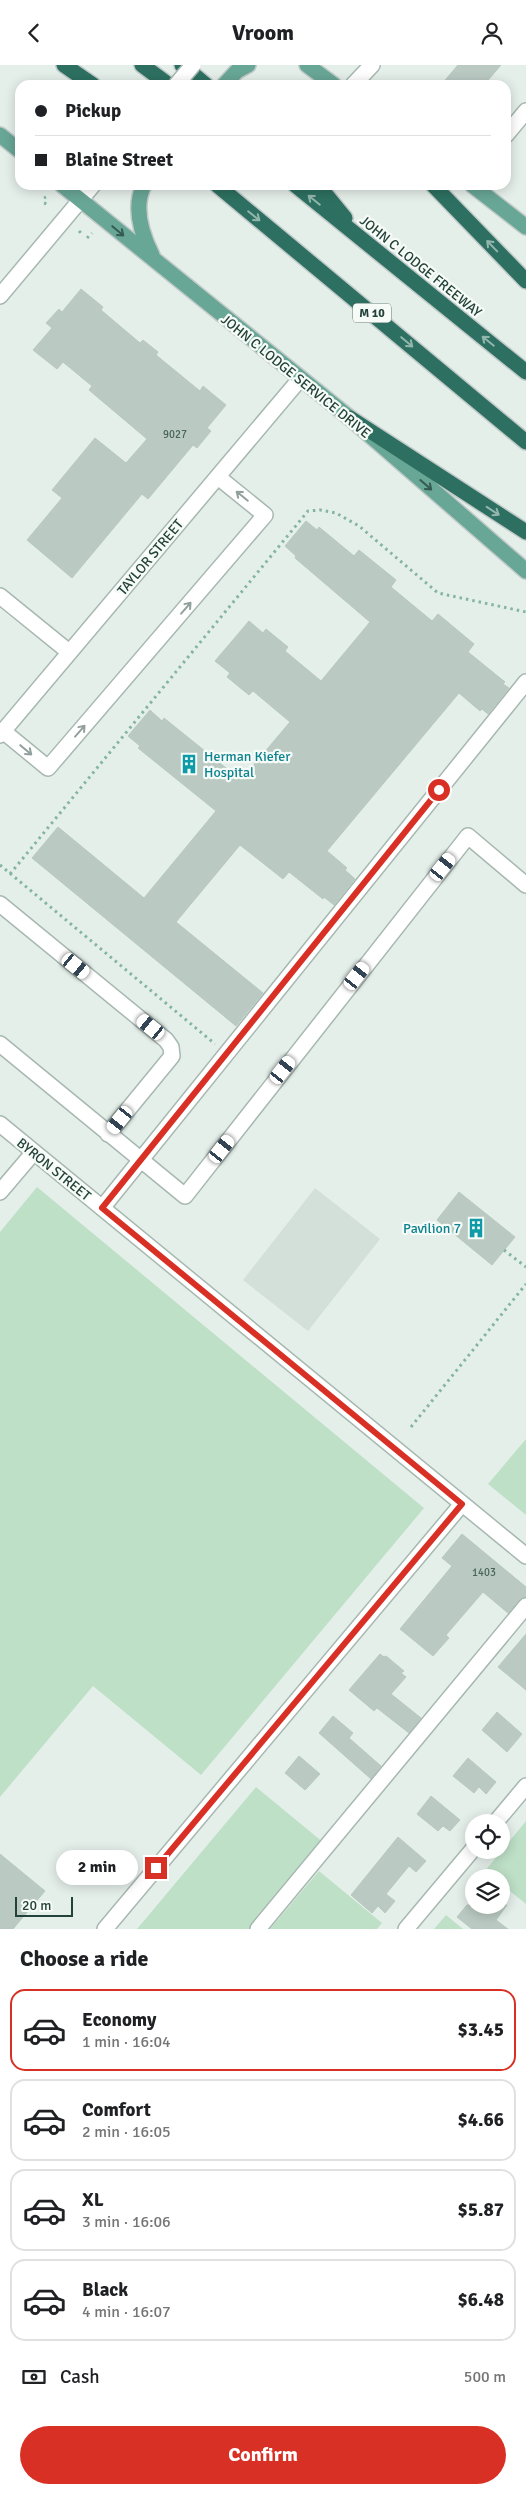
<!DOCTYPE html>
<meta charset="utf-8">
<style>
body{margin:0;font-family:Signika,sans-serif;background:#f6f6f6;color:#202124;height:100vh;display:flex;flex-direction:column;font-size:19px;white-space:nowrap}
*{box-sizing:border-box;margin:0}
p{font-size:16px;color:#757577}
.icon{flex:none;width:28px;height:28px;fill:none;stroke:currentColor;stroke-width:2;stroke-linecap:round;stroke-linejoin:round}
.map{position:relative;height:1864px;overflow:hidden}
.drawer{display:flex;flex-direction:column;background:#fff;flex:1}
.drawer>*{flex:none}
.banner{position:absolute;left:15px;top:15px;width:496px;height:110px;border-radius:15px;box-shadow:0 2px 12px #0003;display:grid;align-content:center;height:110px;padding:0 20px;background:#fff}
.fabs{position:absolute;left:465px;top:1749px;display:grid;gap:10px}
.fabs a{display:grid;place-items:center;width:45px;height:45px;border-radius:50%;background:#fff;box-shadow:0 2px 12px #0003;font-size:25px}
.scale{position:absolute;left:15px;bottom:12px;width:58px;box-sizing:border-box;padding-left:5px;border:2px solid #234239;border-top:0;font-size:14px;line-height:18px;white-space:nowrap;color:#234239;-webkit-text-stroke:4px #f6fbf8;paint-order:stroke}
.end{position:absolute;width:22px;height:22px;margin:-11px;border:6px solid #d93025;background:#fff;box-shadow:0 0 0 2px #fff}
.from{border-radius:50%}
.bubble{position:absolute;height:35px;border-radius:18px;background:#fff;box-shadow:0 2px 12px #0003;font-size:16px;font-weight:800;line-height:35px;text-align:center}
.car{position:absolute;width:15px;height:30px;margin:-15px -8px;border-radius:6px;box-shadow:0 0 4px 1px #0007;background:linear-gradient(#fff 24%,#345 0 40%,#fff 0 76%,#345 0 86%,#fff 0)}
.banner b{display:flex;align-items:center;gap:18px;height:48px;font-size:19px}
.banner b+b{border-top:1px solid #e0e0e0}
.banner i{width:12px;height:12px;background:#202124}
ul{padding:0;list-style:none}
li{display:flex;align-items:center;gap:15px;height:82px;margin:0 10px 8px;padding:0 10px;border:2px solid #e0e0e0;border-radius:15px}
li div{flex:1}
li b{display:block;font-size:19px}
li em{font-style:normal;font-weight:800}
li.selected{border-color:#d93025}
li>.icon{width:45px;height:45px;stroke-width:1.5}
h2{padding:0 20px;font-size:22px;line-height:60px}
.pay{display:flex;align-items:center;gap:12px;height:55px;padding:0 20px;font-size:19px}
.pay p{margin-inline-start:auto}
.action{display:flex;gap:10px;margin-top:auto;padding:10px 20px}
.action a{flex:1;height:58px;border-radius:30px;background:#d93025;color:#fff;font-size:20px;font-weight:800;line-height:58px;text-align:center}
header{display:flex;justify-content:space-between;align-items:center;height:65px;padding:0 20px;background:#fff;font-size:22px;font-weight:800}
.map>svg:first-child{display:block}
.built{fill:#d3dfd9}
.green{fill:#bee0c7}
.building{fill:#bacac3;stroke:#b7c9c1}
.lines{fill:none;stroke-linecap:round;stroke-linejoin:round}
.minor-casing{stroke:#a7b8b1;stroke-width:18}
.major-casing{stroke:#c1cac8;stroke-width:18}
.highway-casing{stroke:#c1cac8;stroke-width:18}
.path{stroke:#84b4a4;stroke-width:3;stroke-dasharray:2.5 4;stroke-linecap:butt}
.minor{stroke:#fff;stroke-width:15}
.major{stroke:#68a695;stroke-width:15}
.highway{stroke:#2d7061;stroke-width:15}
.minor-bridge-casing{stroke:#a7b8b1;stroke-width:18;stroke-linecap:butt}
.minor-bridge{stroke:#fff;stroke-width:15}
.oneway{stroke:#92b6ac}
.oneway2{stroke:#345b50}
.oneway3{stroke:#91a09c}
.route{stroke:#d93025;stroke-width:6}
.labels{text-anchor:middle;stroke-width:4.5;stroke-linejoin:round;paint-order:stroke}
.number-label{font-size:11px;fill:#49645c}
.shield{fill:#f6fbf8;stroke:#627a72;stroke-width:1}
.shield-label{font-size:12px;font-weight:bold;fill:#234239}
.street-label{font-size:14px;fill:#234239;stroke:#f6fbf8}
.culture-label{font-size:14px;fill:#0d838f;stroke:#f6fbf8;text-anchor:start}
</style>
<header><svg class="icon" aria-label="back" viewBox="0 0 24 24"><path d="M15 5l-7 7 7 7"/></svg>Vroom<svg class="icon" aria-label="person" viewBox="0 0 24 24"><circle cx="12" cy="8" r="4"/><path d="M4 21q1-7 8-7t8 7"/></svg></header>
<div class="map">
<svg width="526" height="1864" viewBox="0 0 526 1864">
<rect width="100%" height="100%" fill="#e5efea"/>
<path class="built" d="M315,1123L380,1174L308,1266L243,1215Z"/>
<path class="green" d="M37,1122L424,1443L201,1710L93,1621L0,1732V1167Z
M526,1374V1450L488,1419Z
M256,1722L324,1778L252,1864H137Z
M526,1756V1839L501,1819V1812H493L485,1806Z
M319,1806L382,1858L377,1864H270Z
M446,1850L463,1864H434Z"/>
<path class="building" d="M458,0H501L484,20H441Z
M81,224L103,242L101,245L140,278L143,275L158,287L156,290L200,326L203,321L226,340L207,363L211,366L197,383L193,380L148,434L142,429L72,513L27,475L62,433L52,425L95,373L126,398L147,374L89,325L92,321L63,297L57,304L33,285L52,263L46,258L59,244L62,247Z
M306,456L317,465L319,462L354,491L359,485L396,515L391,522L432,556L438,549L474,579L468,587L505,617L503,619L509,623L488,649L482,644L480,646L459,628L327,786L347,803L345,805L355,814L334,840L324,832L323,834L289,807L283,814L240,780L176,857L263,928L236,961L32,793L58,762L144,833L216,746L138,683L140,681L128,671L150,645L162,656L164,653L241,715L290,657L253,626L249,630L227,612L230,608L215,596L249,556L263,568L266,564L288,582L285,586L321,616L370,557L295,493L296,491L285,481Z
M459,1127L515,1172L492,1200L437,1155Z
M462,1469L526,1522V1532L519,1535L508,1548L483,1527L446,1570L449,1573L433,1591L400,1564L452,1501L442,1493Z
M526,1569V1625L498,1602Z
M380,1589L384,1592L386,1591L404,1606L401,1608L406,1612L391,1629L421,1653L409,1668L377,1643L374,1646L349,1625Z
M497,1647L522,1669L507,1687L482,1665Z
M333,1651L353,1668L349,1673L381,1701L371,1714L319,1668Z
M299,1691L320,1709L305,1725L285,1708Z
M468,1693L496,1717L486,1729L479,1722L474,1728L453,1711Z
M431,1731L460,1755L450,1766L443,1761L438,1766L417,1749Z
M398,1772L426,1796L416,1807L409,1801L386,1829L395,1836L385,1848L378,1841L372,1848L351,1830Z
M0,1789L45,1826L13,1864H0Z
M467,1840H507L496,1855L508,1864H472L457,1852Z"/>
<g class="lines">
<defs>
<path id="minor" d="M353,20L372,0
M506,70L526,46
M0,231L93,120
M0,531L69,587
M3,666L48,703L265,450L218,412
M0,670L300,314
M0,839L166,975L171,982L172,991L108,1069
M0,979L185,1131L468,771L526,820
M0,1059L526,1491
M0,1127L34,1087
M102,1143L526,617
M495,1758L526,1721
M105,1864L462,1439
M258,1864L526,1541
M406,1864L474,1783"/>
<path id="major" d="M307,0L334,20
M224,20L237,6L248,0
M0,70L20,86
M62,120L350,353L526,506
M144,120C133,142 142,170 152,190
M472,120L526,162"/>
<path id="highway" d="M64,0L93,20
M142,0L169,20
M182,0L206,20
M217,120L526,377
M295,120L526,307
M318,120L345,153
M433,120L526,216
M350,353L526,467"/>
</defs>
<use href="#minor" class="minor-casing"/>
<use href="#major" class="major-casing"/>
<use href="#highway" class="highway-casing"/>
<path class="path" d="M44,133L46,132
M44,138L47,139
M79,166L83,170
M87,173L92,168
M0,800L215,979
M10,809L308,446L320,445L336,448L359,461L438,528L526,547
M504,1185L526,1202
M411,1362L526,1219"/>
<use href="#minor" class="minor"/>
<use href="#major" class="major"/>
<use href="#highway" class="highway"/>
<defs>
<path id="minor-bridge" d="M176,20L193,0"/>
</defs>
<use href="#minor-bridge" class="minor-bridge-casing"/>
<use href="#minor-bridge" class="minor-bridge"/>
</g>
<defs><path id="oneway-shaft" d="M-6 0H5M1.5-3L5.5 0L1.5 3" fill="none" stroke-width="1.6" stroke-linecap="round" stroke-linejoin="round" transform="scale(1.25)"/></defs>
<g class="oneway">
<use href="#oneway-shaft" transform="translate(314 135) rotate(-141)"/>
<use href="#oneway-shaft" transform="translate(254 151) rotate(39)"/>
<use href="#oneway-shaft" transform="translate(492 181) rotate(-134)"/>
<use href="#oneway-shaft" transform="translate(488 276) rotate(-141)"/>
<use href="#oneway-shaft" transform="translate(407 277) rotate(40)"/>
<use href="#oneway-shaft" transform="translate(493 446) rotate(33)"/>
</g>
<g class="oneway2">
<use href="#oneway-shaft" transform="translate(118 166) rotate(40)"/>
<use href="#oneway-shaft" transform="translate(426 420) rotate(41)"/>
</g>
<g class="oneway3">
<use href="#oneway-shaft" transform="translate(242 431) rotate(-141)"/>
<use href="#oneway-shaft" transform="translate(186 543) rotate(-49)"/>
<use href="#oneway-shaft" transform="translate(80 666) rotate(-49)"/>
<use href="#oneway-shaft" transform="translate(26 685) rotate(40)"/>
</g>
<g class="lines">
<path class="route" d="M156,1803L462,1439L102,1143L439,725"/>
</g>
<defs>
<symbol id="building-bare" viewBox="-9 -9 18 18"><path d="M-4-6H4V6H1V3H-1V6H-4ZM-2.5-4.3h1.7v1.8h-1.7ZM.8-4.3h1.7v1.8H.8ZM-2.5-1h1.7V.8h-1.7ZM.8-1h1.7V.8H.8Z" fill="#0f9aa8" stroke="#f6fbf8" stroke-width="2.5" paint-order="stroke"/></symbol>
</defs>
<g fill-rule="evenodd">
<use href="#building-bare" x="175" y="685" width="28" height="28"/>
<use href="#building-bare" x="462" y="1149" width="28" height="28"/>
</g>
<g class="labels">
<g class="number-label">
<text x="175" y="373">9027</text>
<text x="484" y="1511">1403</text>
</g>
<rect class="shield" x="353" y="238.5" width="38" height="19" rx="4"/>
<g class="shield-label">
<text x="372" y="252">M 10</text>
</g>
<g class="street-label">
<text transform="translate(421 201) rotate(39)" y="5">JOHN C LODGE FREEWAY</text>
<text transform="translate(296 311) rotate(39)" y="5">JOHN C LODGE SERVICE DRIVE</text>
<text transform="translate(150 492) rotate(-50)" y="5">TAYLOR STREET</text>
<text transform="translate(54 1104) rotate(39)" y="5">BYRON STREET</text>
</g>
<g class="culture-label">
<text x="204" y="696">Herman Kiefer<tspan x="204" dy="16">Hospital</tspan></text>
<text x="461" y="1168" text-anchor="end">Pavilion 7</text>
</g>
</g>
</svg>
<div class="fabs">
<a><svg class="icon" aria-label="locate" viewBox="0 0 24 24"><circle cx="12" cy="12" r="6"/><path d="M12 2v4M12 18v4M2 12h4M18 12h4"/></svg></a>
<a><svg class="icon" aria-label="layers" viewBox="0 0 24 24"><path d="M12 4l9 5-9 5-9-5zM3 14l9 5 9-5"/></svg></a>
</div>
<div class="scale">20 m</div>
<i class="end from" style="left:439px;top:725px"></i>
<i class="end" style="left:156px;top:1803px"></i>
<div class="bubble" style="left:56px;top:1785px;width:82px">2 min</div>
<i class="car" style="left:443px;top:802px;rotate:39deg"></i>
<i class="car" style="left:76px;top:901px;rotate:129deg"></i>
<i class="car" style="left:357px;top:911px;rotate:38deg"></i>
<i class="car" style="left:151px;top:962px;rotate:309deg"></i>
<i class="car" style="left:283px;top:1005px;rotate:38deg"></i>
<i class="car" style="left:120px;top:1055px;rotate:219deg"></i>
<i class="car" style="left:222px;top:1084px;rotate:38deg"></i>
<div class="banner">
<b><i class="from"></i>Pickup</b>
<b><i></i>Blaine Street</b>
</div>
</div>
<section class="drawer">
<h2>Choose a ride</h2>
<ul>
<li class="selected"><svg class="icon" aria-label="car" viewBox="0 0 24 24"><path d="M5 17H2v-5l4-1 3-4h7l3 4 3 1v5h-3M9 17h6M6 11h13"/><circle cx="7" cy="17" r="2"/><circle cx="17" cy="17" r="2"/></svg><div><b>Economy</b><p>1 min · 16:04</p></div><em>$3.45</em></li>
<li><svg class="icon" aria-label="car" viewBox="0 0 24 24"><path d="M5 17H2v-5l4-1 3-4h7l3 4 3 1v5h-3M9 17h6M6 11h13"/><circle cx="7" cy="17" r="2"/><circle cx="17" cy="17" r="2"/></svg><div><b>Comfort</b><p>2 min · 16:05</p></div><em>$4.66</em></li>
<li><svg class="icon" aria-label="car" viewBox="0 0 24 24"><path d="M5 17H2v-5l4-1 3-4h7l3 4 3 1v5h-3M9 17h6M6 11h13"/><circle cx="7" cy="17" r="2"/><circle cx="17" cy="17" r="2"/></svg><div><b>XL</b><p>3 min · 16:06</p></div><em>$5.87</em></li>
<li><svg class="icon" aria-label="car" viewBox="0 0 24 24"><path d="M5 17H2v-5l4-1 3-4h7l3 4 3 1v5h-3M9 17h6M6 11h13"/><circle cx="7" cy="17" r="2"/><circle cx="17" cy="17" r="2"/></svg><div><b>Black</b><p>4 min · 16:07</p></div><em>$6.48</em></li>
</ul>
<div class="pay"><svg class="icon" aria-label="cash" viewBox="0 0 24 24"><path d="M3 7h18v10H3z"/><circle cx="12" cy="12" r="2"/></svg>Cash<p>500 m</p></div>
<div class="action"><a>Confirm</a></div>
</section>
